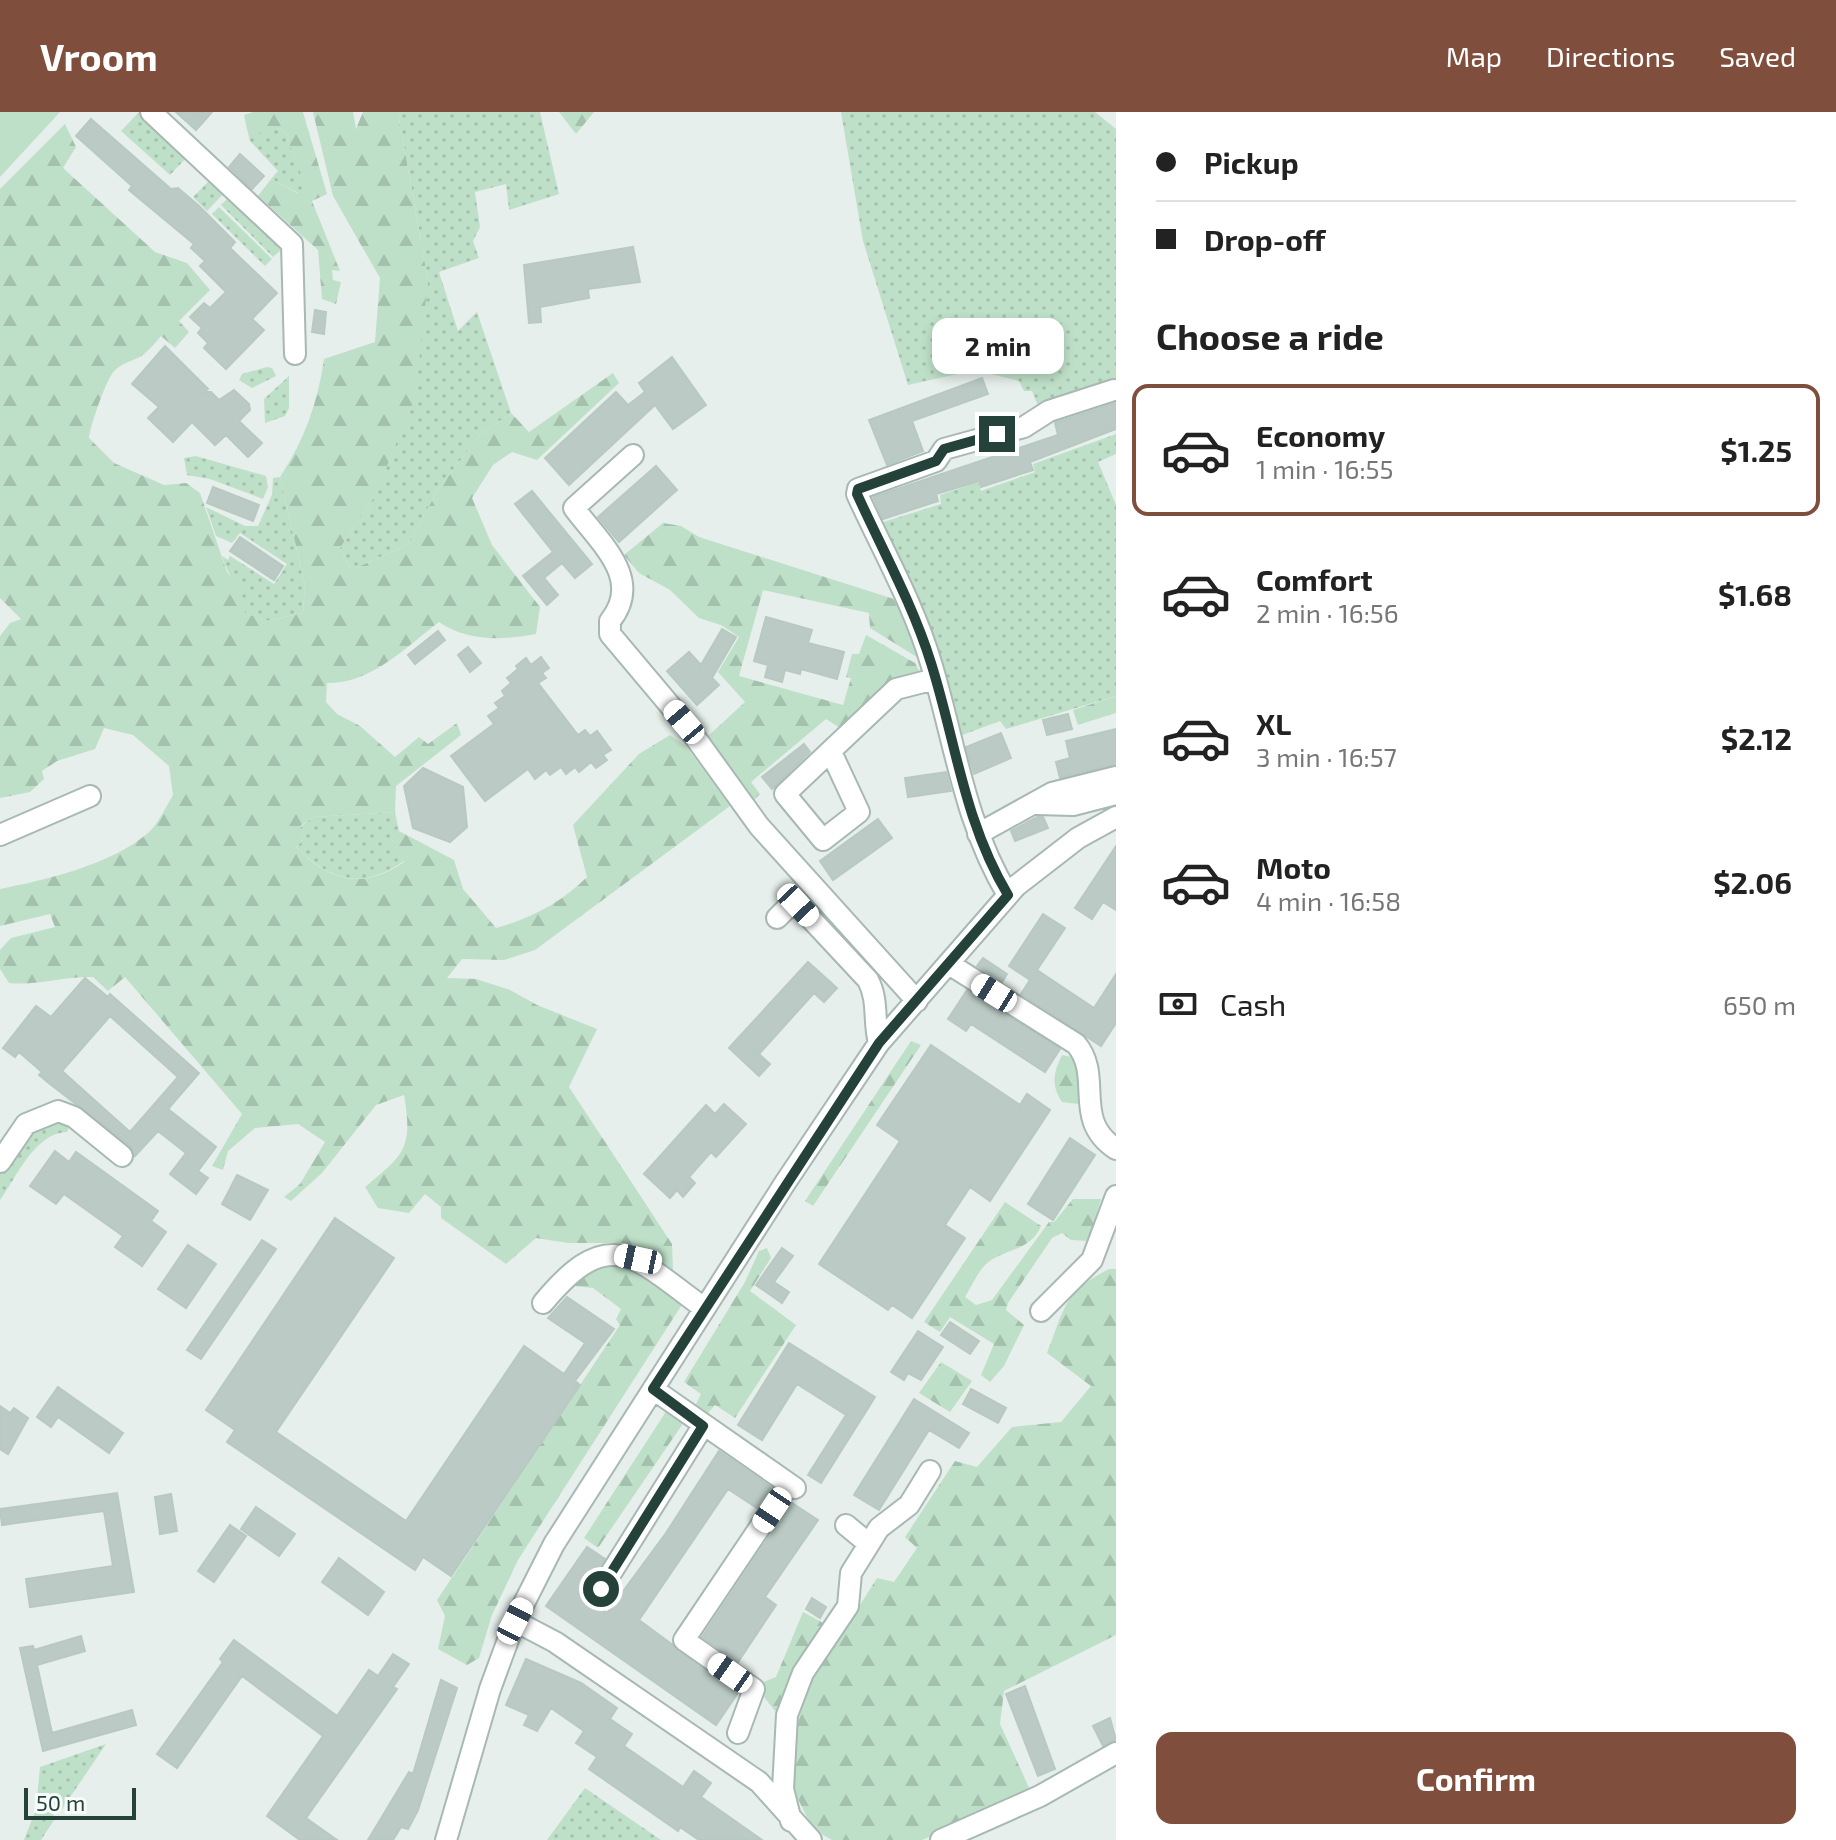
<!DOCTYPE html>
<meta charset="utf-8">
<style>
body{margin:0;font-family:"Exo 2",sans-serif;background:#f2f2f2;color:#222;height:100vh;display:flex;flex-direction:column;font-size:30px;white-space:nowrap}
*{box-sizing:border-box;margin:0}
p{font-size:26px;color:#767676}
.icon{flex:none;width:44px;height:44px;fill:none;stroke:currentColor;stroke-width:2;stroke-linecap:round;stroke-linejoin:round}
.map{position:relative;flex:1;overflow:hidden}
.details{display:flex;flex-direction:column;background:#fff;width:720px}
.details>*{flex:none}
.banner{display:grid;align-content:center;height:176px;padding:0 40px;background:#fff}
.scale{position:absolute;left:24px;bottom:20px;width:112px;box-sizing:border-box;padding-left:8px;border:4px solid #24423a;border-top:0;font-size:22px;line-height:28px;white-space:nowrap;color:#24423a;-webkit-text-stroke:6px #f7fbf9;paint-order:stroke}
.end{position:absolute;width:36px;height:36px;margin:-18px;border:10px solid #24423a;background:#fff;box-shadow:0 0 0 4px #fff}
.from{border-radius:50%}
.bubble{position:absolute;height:56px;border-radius:16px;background:#fff;box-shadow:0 4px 12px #0003;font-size:26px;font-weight:700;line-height:56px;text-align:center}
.car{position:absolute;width:24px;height:48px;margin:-24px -12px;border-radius:10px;box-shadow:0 0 6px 2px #0007;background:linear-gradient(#fff 24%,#345 0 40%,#fff 0 76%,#345 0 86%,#fff 0)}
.banner b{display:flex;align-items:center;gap:28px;height:76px;font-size:30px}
.banner b+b{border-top:2px solid #e0e0e0}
.banner i{width:20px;height:20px;background:#222}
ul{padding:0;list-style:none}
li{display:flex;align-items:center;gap:24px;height:132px;margin:0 16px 12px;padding:0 24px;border:4px solid transparent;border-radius:16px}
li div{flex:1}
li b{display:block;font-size:30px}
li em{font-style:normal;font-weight:700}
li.selected{border-color:#804e3d}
li>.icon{width:72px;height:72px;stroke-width:1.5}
h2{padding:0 40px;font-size:36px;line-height:96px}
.pay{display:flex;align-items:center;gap:20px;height:88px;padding:0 40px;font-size:30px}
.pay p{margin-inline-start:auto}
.action{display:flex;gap:16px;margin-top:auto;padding:16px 40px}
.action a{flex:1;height:92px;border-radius:16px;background:#804e3d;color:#fff;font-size:32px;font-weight:700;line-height:92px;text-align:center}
header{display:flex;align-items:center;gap:48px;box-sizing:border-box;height:112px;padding:0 40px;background:#804e3d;color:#fff}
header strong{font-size:38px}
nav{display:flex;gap:44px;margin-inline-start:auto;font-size:28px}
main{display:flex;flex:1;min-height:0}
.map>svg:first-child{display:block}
.grass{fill:url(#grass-dots)}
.forest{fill:url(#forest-firs)}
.park{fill:#bfe0c8}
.building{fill:#bbcac4;stroke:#b8c9c2;stroke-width:2;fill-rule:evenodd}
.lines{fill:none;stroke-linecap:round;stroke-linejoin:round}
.minor-casing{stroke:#a8b8b2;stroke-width:24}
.minor{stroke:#fff;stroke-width:20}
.route{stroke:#24423a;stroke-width:10}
</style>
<header>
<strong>Vroom</strong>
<nav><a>Map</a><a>Directions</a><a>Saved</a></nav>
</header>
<main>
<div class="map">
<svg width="1116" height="1728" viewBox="0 0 1116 1728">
<defs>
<pattern id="grass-dots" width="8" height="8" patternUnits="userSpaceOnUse" patternTransform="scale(2)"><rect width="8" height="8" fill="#bfe0c8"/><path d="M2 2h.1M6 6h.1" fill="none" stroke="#a4c1ad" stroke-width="1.8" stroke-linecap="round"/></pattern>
<pattern id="forest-firs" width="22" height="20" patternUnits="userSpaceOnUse" patternTransform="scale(2)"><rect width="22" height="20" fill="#bfe0c8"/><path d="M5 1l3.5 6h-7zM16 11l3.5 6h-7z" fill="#a4c1ad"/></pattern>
</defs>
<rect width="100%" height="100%" fill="#e6efeb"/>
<path class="grass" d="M139,0L187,45L170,63L121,19Z
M398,0H540L559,82L509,98L506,72L475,80L480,115L473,129L479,146L439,160L458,219L477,200L511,301L481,322L438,377L409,432L351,458L340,436L374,385L428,169Z
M841,0H1095L1116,17V271L1039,296L1032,279H1024L1019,269L975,258L908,273L863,129Z
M276,16L285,20L307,75L298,81L271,67L278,59L250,29L247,17Z
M211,67L225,80L207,99L193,85Z
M228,86L281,138L273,145L221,93Z
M219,95L272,147L265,154L212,102Z
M267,255L272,256L276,264L252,276L239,268L242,262Z
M289,264V296L285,304L265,311L264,287Z
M1116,322V342L1098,350L1116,393V584L1006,617L1000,609L957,625L877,412L941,392L940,383L978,370L981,379L1035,360L1033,352Z
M196,344L266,364L268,375L263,387L210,367L187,363L184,346Z
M280,365L305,473L303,501L266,509L245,502C241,477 229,467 222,444L228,448L230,444L274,472L287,452L240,421L232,431L216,424L206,395L245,414H258L272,383L273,366Z
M395,700L399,719L391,726L404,749C363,778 331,770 296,735L303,728L300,715L313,705Z
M58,1006L72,1009L67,1020C35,1021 17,1064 0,1088V1062L30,1019Z
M106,1632L60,1700L37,1686L40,1655Z
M585,1676L661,1728H547Z
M38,1692L56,1705L41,1728H24Z"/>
<path class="forest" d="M253,0H303L327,82L312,89L340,159L332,158L333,168L341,170L336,192L322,187L318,138L258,84L271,67L297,81L306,75L285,20L276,16L266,23L247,17L244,3Z
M313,0H353L356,17L363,0H398L428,169L415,286L374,385L340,436L351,458L409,432L438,377L481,322L511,301L529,320L613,261L619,271L537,348L512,340L493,353L472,386L492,433L540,495L536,522C503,528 468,530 439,510C406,535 371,572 327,571L326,590L337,602L360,614L395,645L419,625L428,632L457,611L461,623L396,674L395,700L313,705L300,714L303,728L296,735C330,770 363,778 404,750L391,726L399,719L454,748L463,777L496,816C530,807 562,790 587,765L573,713L639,642L670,623L686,634L730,694L535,838L504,848L462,847L447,866L476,867L510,878L537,893L597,917L569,975L672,1132L673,1159L625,1131H568L536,1126L506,1152L441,1106V1095L425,1082L409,1101L378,1096L365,1075C405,1042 413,1036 404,983L376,993L322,1061L291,1089L284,1085L300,1072L325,1030L298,1012L255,1016L228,1039L223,1058L212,1054L242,1002L125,865L108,879L93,865C64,864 38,874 9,871L0,857V838L11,826L55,815L50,802L0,814V777C45,768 114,752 149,720C159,711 166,694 173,683L169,654L133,623L104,616L95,637L57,649L42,659L44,667L30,680L0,686V524L10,511L21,507L0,486V77L65,12L76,35L63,56L155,140L187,151L210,178L179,209L189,220L175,236L161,224C156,230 150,237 144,242C134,250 120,250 112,262C105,272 90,314 89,326L114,351L164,373L186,371L200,381L227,460L241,478L245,501L266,509L303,501L305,473L280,365C304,329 318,290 324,247L375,230L380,166L333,84Z
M559,0H594L576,22Z
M663,411L681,414L699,425L897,488L920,547L870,516L869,501L763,478L739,564L843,593L851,566L846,565L852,542H859L866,523L915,551L920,560L894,570L843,618L826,607L751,670L760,682L754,688L707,625L745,590L718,560L739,525L721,513L699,506L670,478L639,461L624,443Z
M1116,584V601L1078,613L1073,598Z
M911,929L921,933L813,1094L805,1089Z
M1062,943L1076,946L1084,982L1078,992L1062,990C1051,973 1053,962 1062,943Z
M1073,1087H1101L1088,1129L1071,1128L1062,1121L1052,1126L1008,1191L1006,1198L1024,1213L1004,1254L990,1270L981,1263L994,1232L950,1205L940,1220L924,1210L1005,1090L1041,1114C1031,1140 1001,1137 985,1153C977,1161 971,1175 965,1185L976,1193L992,1188L1049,1110H1054Z
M767,1136L771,1146L750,1179L796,1213L735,1306L715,1293L707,1302L695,1294L701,1282L684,1270L745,1170L759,1139Z
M629,1151L683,1191L518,1448L492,1503L479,1546L467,1553L438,1537L445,1504L437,1488L620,1213L616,1207L621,1197L593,1176L574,1174L597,1154Z
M1109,1157H1116V1523L1004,1579L1000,1612L1031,1680L922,1728H832L813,1717L794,1679L792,1634L807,1577L877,1466L894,1470L917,1436L905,1425L955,1349L977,1355L1012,1315L1061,1310L1091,1274L1047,1241C1065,1197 1062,1181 1109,1157Z
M941,1250L972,1269L950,1300L919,1281Z
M667,1298L684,1310L598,1436L584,1426Z
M803,1500L825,1512L783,1595L775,1599L760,1580L761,1571L776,1565Z"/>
<path class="park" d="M0,0H60L0,65Z"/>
<path class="building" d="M176,0H212L196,18Z
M91,7L171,77L178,76L199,94L235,130L230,136L277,181L252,207L264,218L226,257L204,236L208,231L198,221L202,216L190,205L204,191L210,196L226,180L200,154L205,149L191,136L194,132L129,78L132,74L76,24Z
M240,42L264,64L252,77L229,55Z
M633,135L640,170L588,177L589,186L540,195L541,210L529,211L524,153Z
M315,198L326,200L324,222L312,220Z
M165,234L208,277L204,280H211L219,288L234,278L249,292L250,298L239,309L262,331L248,345L226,323L215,333L192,310L173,330L148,306L159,295L132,272Z
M672,245L706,293L673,317L655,293L569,373L545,346L616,280L628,293L645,280L639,271Z
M982,266L988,282L912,309L923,339L887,353L869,308Z
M1116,291V317L1030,350L1033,358L981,375L979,369L936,382L938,389L883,407L873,385L1058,323L1055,311Z
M656,354L677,378L619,430L598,405Z
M213,375L259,393L253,409L207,391Z
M532,379L592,452L575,466L562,451L544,466L558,483L547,493L523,464L553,440L515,392Z
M240,425L283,454L274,468L230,439Z
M766,505L812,518L808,531L844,540L837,567L801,557L800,562L785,558L782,570L765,565L768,553L754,549Z
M722,517L736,525L712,566L719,573L697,593L667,559L689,540L701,553Z
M438,519L445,528L415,552L408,543Z
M468,535L481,551L470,560L458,543Z
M541,545L549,556L542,561L546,566L538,571L578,623L585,618L590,624L597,619L611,638L603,643L607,648L596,656L591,650L579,660L575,655L566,662L561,655L550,663L546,658L535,667L528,657L485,689L451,644L494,612L488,604L499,596L495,591L505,584L502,579L511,571L507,566L518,557L516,554L526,546L531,553Z
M1068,602L1072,617L1047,623L1043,608Z
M1116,617V652L1060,666L1056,650L1070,646L1066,629Z
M1001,621L1011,646L974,662L966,635Z
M804,632L810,640L772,677L762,665Z
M423,656L463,675L467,715L450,730L413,716L404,674Z
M946,660L951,679L908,685L905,666Z
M1037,705H1043L1048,716L1015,729L1011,719Z
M878,707L892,726L833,768L820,749Z
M1116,734V798L1103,790L1092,807L1075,796Z
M1043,802L1065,816L1037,858L1094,896L1116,862V911L1101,934L1021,882L1030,868L1009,854Z
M983,846L1007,862L1002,870L977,854Z
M808,850L837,876L824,890L814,881L759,942L770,952L759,964L729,936Z
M85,866L108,885L110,882L199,961L168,997L216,1035L198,1059L208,1066L196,1082L170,1062L186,1041L158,1019L135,1044L130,1034L50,972L39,963L42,960L19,940L15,945L3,936L36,894L51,905ZM110,904L178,965L130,1020L62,959Z
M967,878L1060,937L1045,960L971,912L966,919L948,907Z
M931,933L1020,993L1027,982L1050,998L990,1089L970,1075L945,1113L965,1126L912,1206L892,1193L888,1198L819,1152L900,1029L877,1013Z
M724,992L746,1012L716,1045L711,1040L689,1065L695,1071L683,1085L677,1078L670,1086L644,1062L706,993L715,1002Z
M1070,1026L1095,1043L1053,1108L1028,1092Z
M55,1039L69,1050L76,1040L158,1099L151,1109L166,1120L142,1154L115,1135L123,1124L64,1082L56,1092L30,1074Z
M237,1063L268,1078L250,1108L222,1092Z
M335,1106L394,1146L276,1320L406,1409L524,1234L564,1262L585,1231L548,1206L567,1185L614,1217L575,1269L580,1273L451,1464L423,1445L415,1458L227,1330L235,1318L206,1298Z
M262,1128L276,1137L201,1247L187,1238Z
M188,1133L216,1152L186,1196L158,1177Z
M782,1136L793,1144L774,1170L789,1180L782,1191L756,1173Z
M950,1210L979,1229L970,1242L941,1223Z
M918,1219L943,1235L921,1268L908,1261L904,1268L891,1260Z
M789,1231L875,1285L821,1371L808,1363L846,1303L797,1272L762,1328L738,1313Z
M58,1275L123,1321L109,1341L58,1305L51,1315L37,1305Z
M971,1277L1006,1296L998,1311L963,1292Z
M914,1287L969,1321L959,1336L929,1318L879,1398L854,1383Z
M0,1294L10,1301L14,1296L28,1306L8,1342L0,1337Z
M719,1339L771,1375L757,1396L728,1377L639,1508L738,1581L716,1613L546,1494L587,1435L605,1447L580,1482L607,1501L666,1421Z
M117,1381L134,1480L30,1495L26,1467L113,1454L104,1399L2,1413L0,1397Z
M171,1382L177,1419L160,1422L155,1385Z
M792,1391L818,1408L765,1485L776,1493L738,1550L702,1525Z
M256,1395L295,1422L279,1444L241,1417Z
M230,1413L246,1424L214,1470L198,1459Z
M339,1446L384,1480L368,1503L322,1470Z
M812,1486L826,1495L820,1506L806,1497Z
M81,1524L85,1539L37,1553L52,1621L132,1598L136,1613L43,1639L20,1536L33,1534L34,1538Z
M234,1528L337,1604L369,1558L378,1564L393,1542L409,1552L393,1575L397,1577L306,1706L337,1728H300L267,1704L323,1624L242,1564L177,1656L157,1642L223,1550L220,1547Z
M526,1547L581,1571L617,1596L610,1607L632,1622L624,1634L683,1675L694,1659L711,1671L701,1685L762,1728H699L680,1715L678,1719L589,1657L597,1645L576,1631L584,1619L551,1596L537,1619L524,1613L529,1603L506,1593Z
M441,1568L457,1576L418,1698L408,1717L401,1715L393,1728H368L409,1660L413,1662Z
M1025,1574L1055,1657L1038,1664L1006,1582Z
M1110,1606L1116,1628L1103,1634L1093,1614Z"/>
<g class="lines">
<defs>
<path id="minor" d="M151,0L292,132L295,242
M633,343L574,396C600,431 644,467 610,509V522L684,610L759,714L917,889
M831,640L859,700L823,728L785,682L896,577L935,567
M1036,692L1073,693L1116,682
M978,722L1052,681L1116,665
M0,723L90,684
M1008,783C964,710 955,630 931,551C914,493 882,437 857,382L858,377L936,349L944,337L1024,315L1049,299L1114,278
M777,806L789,794L798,793L868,868C879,889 873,909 879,931
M949,852L1076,932C1104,965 1071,1007 1116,1037
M0,1050L26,1012L58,999L74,1005L122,1044
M543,1191C610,1110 634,1145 704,1196
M1041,1199L1092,1148L1116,1084
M653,1277L795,1376
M846,1413L869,1432
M601,1477L703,1314
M515,1509L555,1530L759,1670L811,1728
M738,1621L754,1577L684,1528L789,1372
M791,1709L783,1677L787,1603L803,1561L848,1494L851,1461L879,1416L909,1393L930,1359
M446,1728L490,1577L515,1509L554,1432L785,1071L879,931L1016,774L1078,726L1116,705
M941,1728L1040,1684L1116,1641"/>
</defs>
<use href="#minor" class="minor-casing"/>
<use href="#minor" class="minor"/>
</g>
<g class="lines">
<path class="route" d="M601,1477L703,1314L653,1277L879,931L1008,783C964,710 956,630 931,551C913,493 882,437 857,382L858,377L936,349L944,337L997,322"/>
</g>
</svg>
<div class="scale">50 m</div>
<i class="end from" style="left:601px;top:1477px"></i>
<i class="end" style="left:997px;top:322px"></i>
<div class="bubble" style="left:932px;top:206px;width:132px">2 min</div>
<i class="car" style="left:684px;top:610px;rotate:320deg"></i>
<i class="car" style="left:798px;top:793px;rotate:137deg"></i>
<i class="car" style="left:994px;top:881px;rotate:302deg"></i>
<i class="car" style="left:638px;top:1147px;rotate:282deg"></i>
<i class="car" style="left:772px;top:1398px;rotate:214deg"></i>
<i class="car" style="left:515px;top:1509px;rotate:27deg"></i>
<i class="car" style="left:730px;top:1561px;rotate:305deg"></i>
</div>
<section class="details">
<div class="banner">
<b><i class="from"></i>Pickup</b>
<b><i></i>Drop-off</b>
</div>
<h2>Choose a ride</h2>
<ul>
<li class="selected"><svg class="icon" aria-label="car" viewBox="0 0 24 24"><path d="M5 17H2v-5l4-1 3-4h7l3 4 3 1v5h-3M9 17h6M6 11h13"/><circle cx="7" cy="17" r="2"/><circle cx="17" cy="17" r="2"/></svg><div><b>Economy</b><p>1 min · 16:55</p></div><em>$1.25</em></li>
<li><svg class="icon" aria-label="car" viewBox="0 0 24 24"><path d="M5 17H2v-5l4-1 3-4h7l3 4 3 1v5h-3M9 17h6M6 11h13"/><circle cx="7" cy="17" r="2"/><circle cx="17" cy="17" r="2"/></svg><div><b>Comfort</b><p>2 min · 16:56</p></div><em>$1.68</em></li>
<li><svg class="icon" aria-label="car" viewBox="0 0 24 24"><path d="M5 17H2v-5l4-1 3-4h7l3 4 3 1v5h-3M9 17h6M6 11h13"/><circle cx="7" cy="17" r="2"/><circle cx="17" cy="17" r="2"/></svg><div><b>XL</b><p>3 min · 16:57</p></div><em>$2.12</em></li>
<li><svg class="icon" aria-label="car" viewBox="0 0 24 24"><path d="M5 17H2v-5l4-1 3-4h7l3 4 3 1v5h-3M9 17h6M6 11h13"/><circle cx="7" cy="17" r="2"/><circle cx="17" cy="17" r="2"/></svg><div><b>Moto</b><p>4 min · 16:58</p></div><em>$2.06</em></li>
</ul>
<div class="pay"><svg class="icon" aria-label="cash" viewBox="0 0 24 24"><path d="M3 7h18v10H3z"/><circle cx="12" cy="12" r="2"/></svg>Cash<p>650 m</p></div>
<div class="action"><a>Confirm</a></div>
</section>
</main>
